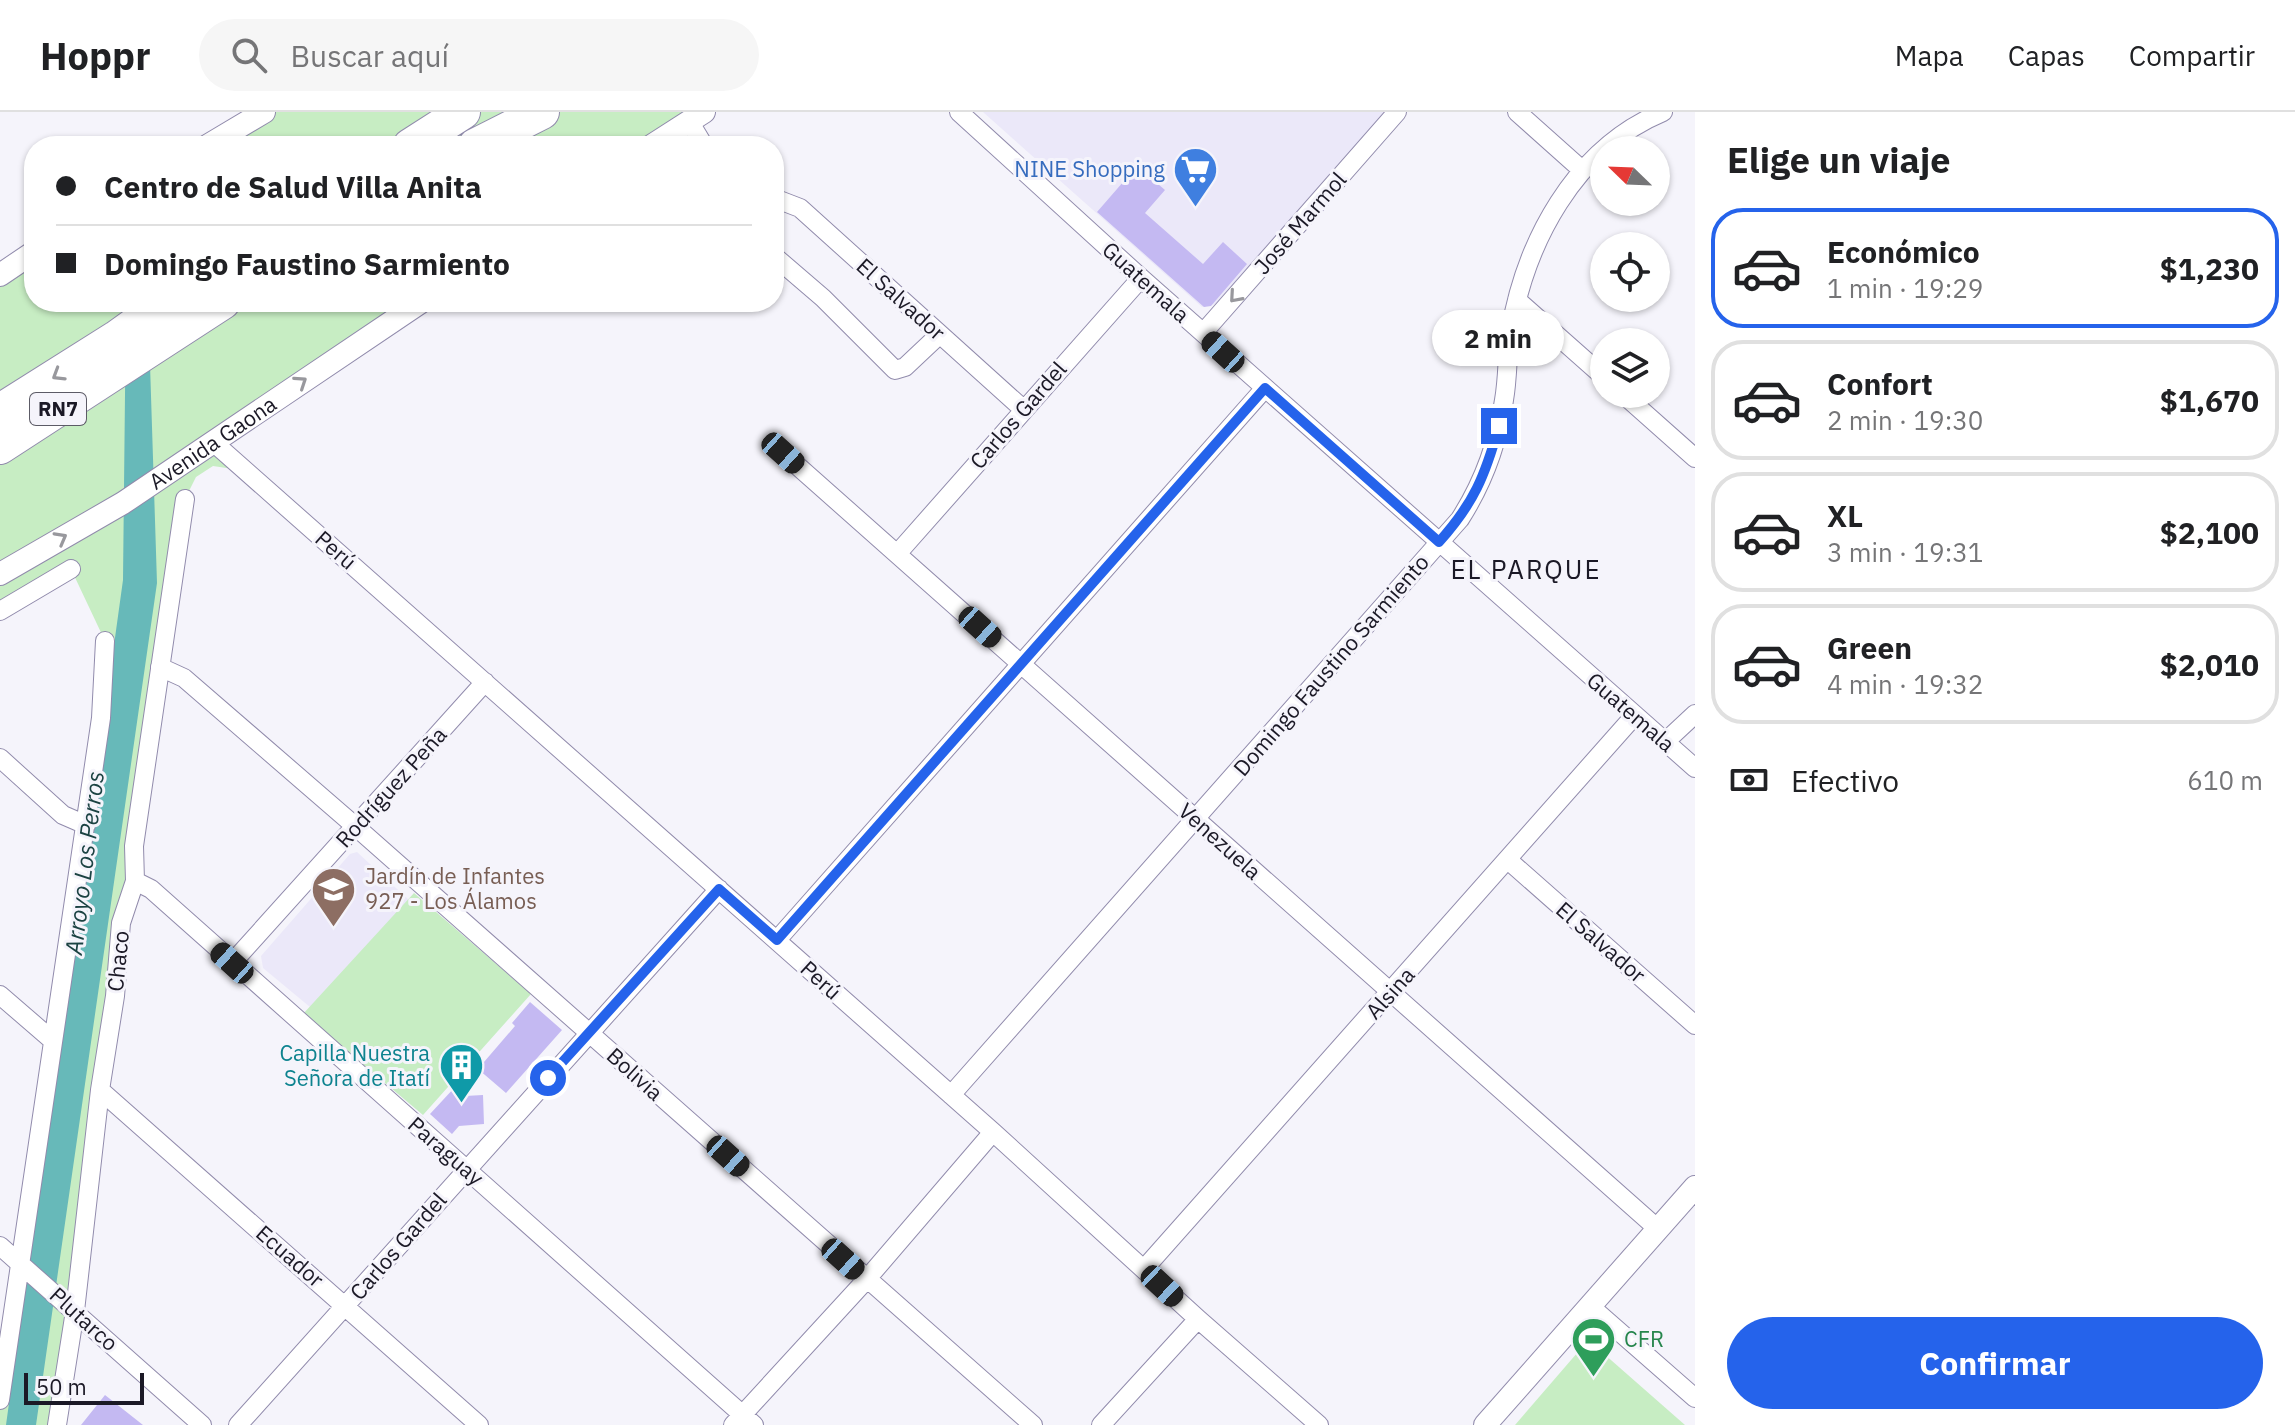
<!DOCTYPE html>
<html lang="es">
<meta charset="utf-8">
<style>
body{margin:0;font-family:"IBM Plex Sans",sans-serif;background:#f6f6f6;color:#202124;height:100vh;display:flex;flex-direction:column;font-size:30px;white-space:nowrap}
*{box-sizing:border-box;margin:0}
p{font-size:26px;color:#757577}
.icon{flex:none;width:44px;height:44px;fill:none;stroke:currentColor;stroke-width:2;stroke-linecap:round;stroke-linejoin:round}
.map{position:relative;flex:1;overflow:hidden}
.details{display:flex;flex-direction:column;background:#fff;width:600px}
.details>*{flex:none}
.banner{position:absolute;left:24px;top:24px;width:760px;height:176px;border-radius:32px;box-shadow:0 2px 6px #0004;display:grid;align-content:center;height:176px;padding:0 32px;background:#fff}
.needle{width:52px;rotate:293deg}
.fabs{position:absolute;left:1590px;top:24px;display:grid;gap:16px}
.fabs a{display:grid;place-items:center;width:80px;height:80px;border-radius:50%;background:#fff;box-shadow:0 2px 6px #0004;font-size:40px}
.scale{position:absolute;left:24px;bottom:20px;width:120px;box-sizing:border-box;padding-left:8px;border:4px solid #1b1926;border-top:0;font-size:22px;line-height:28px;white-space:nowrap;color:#1b1926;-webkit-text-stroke:6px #f5f4fb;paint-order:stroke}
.end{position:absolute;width:36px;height:36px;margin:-18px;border:10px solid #2563eb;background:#fff;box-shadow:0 0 0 4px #fff}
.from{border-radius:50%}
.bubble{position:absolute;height:56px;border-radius:28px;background:#fff;box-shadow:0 2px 6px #0004;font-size:26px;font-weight:800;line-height:56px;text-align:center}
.car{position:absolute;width:24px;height:48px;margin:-24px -12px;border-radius:10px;box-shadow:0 0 6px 2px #0007;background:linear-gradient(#222 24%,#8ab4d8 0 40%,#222 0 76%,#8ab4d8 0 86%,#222 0)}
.banner b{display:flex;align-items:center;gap:28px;height:76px;font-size:30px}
.banner b+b{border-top:2px solid #e0e0e0}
.banner i{width:20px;height:20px;background:#202124}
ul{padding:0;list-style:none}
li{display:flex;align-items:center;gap:24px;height:120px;margin:0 16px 12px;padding:0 16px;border:4px solid #e0e0e0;border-radius:32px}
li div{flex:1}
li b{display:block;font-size:30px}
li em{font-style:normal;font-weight:800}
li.active{border-color:#2563eb}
li>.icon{width:72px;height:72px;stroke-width:1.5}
h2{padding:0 32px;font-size:36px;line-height:96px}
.pay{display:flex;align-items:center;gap:20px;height:88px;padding:0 32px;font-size:30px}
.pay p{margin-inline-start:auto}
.button{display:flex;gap:16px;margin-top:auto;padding:16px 32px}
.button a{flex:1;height:92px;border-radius:48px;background:#2563eb;color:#fff;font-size:32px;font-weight:800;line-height:92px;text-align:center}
header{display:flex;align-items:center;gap:48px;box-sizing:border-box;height:112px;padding:0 40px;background:#fff;border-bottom:2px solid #e0e0e0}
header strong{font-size:38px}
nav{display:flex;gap:44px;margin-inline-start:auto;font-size:28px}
.search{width:560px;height:72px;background:#f6f6f6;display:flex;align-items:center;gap:20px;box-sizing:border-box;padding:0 28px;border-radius:44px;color:#757577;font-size:30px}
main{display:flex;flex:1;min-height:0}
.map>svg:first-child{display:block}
.built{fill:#ebe8f9}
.green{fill:#c7edc3}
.water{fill:#67b9b9}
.building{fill:#c4b9f2}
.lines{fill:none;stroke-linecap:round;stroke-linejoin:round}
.minor-casing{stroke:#918bac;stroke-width:20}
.tertiary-casing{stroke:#918bac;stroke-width:24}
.motorway-casing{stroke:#918bac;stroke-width:36}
.minor{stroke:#fff;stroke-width:18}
.tertiary{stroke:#fff;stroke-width:22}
.motorway{stroke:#fff;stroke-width:34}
.oneway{stroke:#98989d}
.route{stroke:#2563eb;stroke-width:10}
.labels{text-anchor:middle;stroke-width:6;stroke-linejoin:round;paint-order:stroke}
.shield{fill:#f5f4fb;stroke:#5c5b66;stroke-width:2}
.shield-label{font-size:20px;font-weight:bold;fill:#1b1926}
.shop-label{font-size:22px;fill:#366cbe;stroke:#f5f4fb;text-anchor:end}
.street-label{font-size:22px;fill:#1b1926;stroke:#f5f4fb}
.education-label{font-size:22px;fill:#785e54;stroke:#f5f4fb;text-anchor:start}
.culture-label{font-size:22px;fill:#0d838f;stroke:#f5f4fb;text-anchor:end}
.leisure-label{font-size:22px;fill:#27864d;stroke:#f5f4fb;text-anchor:start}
.water-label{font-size:24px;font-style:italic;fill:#1c4343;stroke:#f5f4fb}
.quarter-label{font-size:26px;letter-spacing:2px;fill:#1b1926;stroke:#f5f4fb}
</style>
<header>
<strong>Hoppr</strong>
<div class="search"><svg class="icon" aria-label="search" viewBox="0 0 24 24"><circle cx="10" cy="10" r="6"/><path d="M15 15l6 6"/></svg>Buscar aquí</div>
<nav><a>Mapa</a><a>Capas</a><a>Compartir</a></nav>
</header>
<main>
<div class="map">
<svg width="1695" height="1313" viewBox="0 0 1695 1313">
<rect width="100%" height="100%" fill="#f5f4fb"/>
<path class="built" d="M983,0H1385L1216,192L1202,195Z
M357,740L409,788L310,895L263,856L261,844L350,742Z"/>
<path class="green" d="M264,0H704L651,34H207Z
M34,140V190H421L213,329L246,359L213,354L196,365L185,387L57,1313H0V1288L105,529L71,457L0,499V163Z
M414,781L531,882L423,1003L303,902Z
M1584,1233L1595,1234L1685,1313H1515Z"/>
<path class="water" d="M126,190H148L157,471L36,1313H6L123,468Z"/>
<path class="building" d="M1137,54L1165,78L1145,101L1203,152L1223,130L1247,152L1211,194L1204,195L1097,100Z
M530,890L562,918L506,981L478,957L515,914L512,911Z
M455,975L465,984L483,983L484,1012L459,1014L452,1022L430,1002Z
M105,1283L143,1313H81Z"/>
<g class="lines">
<defs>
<path id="minor" d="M959,0L1141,166L1695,656
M1517,0L1582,58
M689,9L704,34
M774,86L800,96L1023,297
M774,144L823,186L895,258L905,255L939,223
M1517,188L1604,265
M1203,221L1397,0
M1623,282L1695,346
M213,330L993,1020L1198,1207L1319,1313
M783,341L1658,1117
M897,442L1141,166
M0,499L71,457
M160,555L184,566L355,714L1033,1313
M1665,630L1695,602
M0,646L63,703L86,713
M1508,748L1695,913
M135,769L151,777L754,1313
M777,828L1265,276
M232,851L485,570
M0,883L52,928
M100,978L479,1313
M951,983L1460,407C1483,371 1498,330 1504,288C1508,266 1507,243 1510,221C1525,131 1574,37 1663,0
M0,1134L202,1313
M1144,1157L1635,603
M1590,1194L1695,1286
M0,1288L101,606L105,529
M57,1313L75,1199L100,978L115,884L121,811L135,769L134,734L185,387
M238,1313L719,777
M733,1313L866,1168L993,1020
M1101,1313L1198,1207"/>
<g id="tertiary">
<path d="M207,34L264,0"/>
<path d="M651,34L704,0"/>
<path d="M0,163L34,140"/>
<path id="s1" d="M0,462L123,391L421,190"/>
<path d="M1485,1313L1695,1075"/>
</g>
<path id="motorway" d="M410,34L463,0
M475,34L542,0
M0,299L116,226L166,190
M0,335L223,190"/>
</defs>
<use href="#minor" class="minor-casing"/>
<use href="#tertiary" class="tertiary-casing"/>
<use href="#motorway" class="motorway-casing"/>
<use href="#minor" class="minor"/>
<use href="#tertiary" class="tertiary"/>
<use href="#motorway" class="motorway"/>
</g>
<defs><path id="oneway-chevron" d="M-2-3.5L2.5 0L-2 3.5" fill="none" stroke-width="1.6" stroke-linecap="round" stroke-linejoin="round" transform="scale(2)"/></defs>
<g class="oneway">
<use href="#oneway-chevron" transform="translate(1235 185) rotate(131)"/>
<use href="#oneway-chevron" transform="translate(58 263) rotate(148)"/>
<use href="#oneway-chevron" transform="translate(301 270) rotate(-34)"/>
<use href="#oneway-chevron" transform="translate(61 426) rotate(-29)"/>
</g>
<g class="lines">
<path class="route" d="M548,966L719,777L777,828L1265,276L1439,430C1474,391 1485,364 1499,314"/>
</g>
<defs>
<symbol id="supermarket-pin" viewBox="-11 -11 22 30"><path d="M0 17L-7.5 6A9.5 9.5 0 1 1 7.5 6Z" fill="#3f7fe0" stroke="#f5f4fb"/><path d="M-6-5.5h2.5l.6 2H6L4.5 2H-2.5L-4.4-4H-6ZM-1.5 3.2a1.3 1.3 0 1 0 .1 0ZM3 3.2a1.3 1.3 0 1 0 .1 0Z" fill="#fff"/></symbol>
<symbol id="school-pin" viewBox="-11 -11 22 30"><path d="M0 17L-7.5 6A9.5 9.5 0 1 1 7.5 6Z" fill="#8d6e63" stroke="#f5f4fb"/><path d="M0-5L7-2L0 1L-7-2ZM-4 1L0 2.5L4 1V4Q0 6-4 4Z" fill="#fff"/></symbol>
<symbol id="building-pin" viewBox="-11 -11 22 30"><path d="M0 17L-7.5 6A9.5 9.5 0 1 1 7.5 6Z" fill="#0f9aa8" stroke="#f5f4fb"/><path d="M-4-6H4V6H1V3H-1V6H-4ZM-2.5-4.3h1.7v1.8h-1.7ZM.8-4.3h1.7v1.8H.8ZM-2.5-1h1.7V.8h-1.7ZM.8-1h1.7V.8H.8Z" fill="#fff"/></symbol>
<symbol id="stadium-pin" viewBox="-11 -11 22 30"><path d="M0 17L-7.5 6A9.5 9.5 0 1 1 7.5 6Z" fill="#2e9e5b" stroke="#f5f4fb"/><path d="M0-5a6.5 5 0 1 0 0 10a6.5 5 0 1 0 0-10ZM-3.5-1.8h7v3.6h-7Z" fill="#fff"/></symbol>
</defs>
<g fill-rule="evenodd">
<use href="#supermarket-pin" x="1170" y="32" width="51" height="69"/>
<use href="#school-pin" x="308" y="752" width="51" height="69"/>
<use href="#building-pin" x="436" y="928" width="51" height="69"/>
<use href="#stadium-pin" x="1568" y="1202" width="51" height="69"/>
</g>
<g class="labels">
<rect class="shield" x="30" y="281" width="56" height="32" rx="6"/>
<g class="shield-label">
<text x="58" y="304">RN7</text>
</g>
<g class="shop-label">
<text x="1165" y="65">NINE Shopping</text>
</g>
<g class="street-label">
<text transform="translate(1300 111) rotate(-49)" y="8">José Marmol</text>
<text transform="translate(1146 170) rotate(42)" y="8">Guatemala</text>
<text transform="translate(901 187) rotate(42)" y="8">El Salvador</text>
<text transform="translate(1018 303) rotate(-49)" y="8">Carlos Gardel</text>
<text dy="8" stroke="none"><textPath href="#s1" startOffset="250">Avenida Gaona</textPath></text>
<text transform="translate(336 438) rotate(41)" y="8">Perú</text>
<text transform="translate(1331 553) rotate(-49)" y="8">Domingo Faustino Sarmiento</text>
<text transform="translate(1631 600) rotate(41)" y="8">Guatemala</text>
<text transform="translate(391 675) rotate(-48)" y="8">Rodríguez Peña</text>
<text transform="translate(1220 729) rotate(42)" y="8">Venezuela</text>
<text transform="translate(1601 830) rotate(41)" y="8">El Salvador</text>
<text transform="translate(118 849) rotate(-84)" y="8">Chaco</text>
<text transform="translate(821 868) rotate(42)" y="8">Perú</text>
<text transform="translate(1390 881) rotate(-48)" y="8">Alsina</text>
<text transform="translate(635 962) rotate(42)" y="8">Bolivia</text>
<text transform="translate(446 1039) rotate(41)" y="8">Paraguay</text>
<text transform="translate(398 1134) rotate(-49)" y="8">Carlos Gardel</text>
<text transform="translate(290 1144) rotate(41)" y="8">Ecuador</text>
<text transform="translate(84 1207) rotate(42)" y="8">Plutarco</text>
</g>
<g class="education-label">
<text x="365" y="772">Jardín de Infantes<tspan x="365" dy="25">927 - Los Álamos</tspan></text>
</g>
<g class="culture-label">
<text x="430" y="949">Capilla Nuestra<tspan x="430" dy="25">Señora de Itatí</tspan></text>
</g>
<g class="leisure-label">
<text x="1624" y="1235">CFR</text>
</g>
<g class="water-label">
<text transform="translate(85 751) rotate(-83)" y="8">Arroyo Los Perros</text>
</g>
<g class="quarter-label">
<text x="1526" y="467">EL PARQUE</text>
</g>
</g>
</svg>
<div class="fabs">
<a><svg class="needle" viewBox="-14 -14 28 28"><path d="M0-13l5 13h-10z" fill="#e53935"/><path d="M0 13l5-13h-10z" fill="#757577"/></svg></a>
<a><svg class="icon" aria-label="locate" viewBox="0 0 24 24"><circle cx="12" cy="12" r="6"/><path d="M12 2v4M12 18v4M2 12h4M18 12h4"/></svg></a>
<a><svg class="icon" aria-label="layers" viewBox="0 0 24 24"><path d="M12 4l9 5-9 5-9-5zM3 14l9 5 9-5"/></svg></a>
</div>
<div class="scale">50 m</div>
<i class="end from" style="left:548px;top:966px"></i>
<i class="end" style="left:1499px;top:314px"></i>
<div class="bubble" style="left:1432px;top:198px;width:132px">2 min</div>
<i class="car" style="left:1223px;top:240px;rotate:312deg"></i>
<i class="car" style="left:783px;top:341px;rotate:132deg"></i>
<i class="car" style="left:980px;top:515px;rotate:132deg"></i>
<i class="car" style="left:232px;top:851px;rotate:312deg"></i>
<i class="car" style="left:728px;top:1044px;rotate:132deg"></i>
<i class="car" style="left:843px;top:1147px;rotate:132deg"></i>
<i class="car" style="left:1162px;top:1174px;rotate:133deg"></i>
<div class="banner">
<b><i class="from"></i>Centro de Salud Villa Anita</b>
<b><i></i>Domingo Faustino Sarmiento</b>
</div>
</div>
<section class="details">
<h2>Elige un viaje</h2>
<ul>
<li class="active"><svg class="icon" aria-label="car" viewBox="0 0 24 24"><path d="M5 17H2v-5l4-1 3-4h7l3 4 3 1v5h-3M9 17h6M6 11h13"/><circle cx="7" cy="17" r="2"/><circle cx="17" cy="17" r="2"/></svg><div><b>Económico</b><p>1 min · 19:29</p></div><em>$1,230</em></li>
<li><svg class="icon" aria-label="car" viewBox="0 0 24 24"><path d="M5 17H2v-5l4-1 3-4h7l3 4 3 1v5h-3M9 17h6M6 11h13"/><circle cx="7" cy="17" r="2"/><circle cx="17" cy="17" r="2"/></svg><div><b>Confort</b><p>2 min · 19:30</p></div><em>$1,670</em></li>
<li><svg class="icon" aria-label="car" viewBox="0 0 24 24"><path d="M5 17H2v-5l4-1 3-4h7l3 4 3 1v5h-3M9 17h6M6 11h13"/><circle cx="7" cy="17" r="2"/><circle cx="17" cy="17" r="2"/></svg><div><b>XL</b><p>3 min · 19:31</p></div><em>$2,100</em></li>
<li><svg class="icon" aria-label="car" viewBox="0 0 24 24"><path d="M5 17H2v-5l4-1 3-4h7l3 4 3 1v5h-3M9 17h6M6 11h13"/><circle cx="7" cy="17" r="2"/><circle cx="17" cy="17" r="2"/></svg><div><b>Green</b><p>4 min · 19:32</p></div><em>$2,010</em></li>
</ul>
<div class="pay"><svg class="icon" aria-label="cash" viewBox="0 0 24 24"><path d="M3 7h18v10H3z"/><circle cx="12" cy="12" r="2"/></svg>Efectivo<p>610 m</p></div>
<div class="button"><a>Confirmar</a></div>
</section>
</main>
